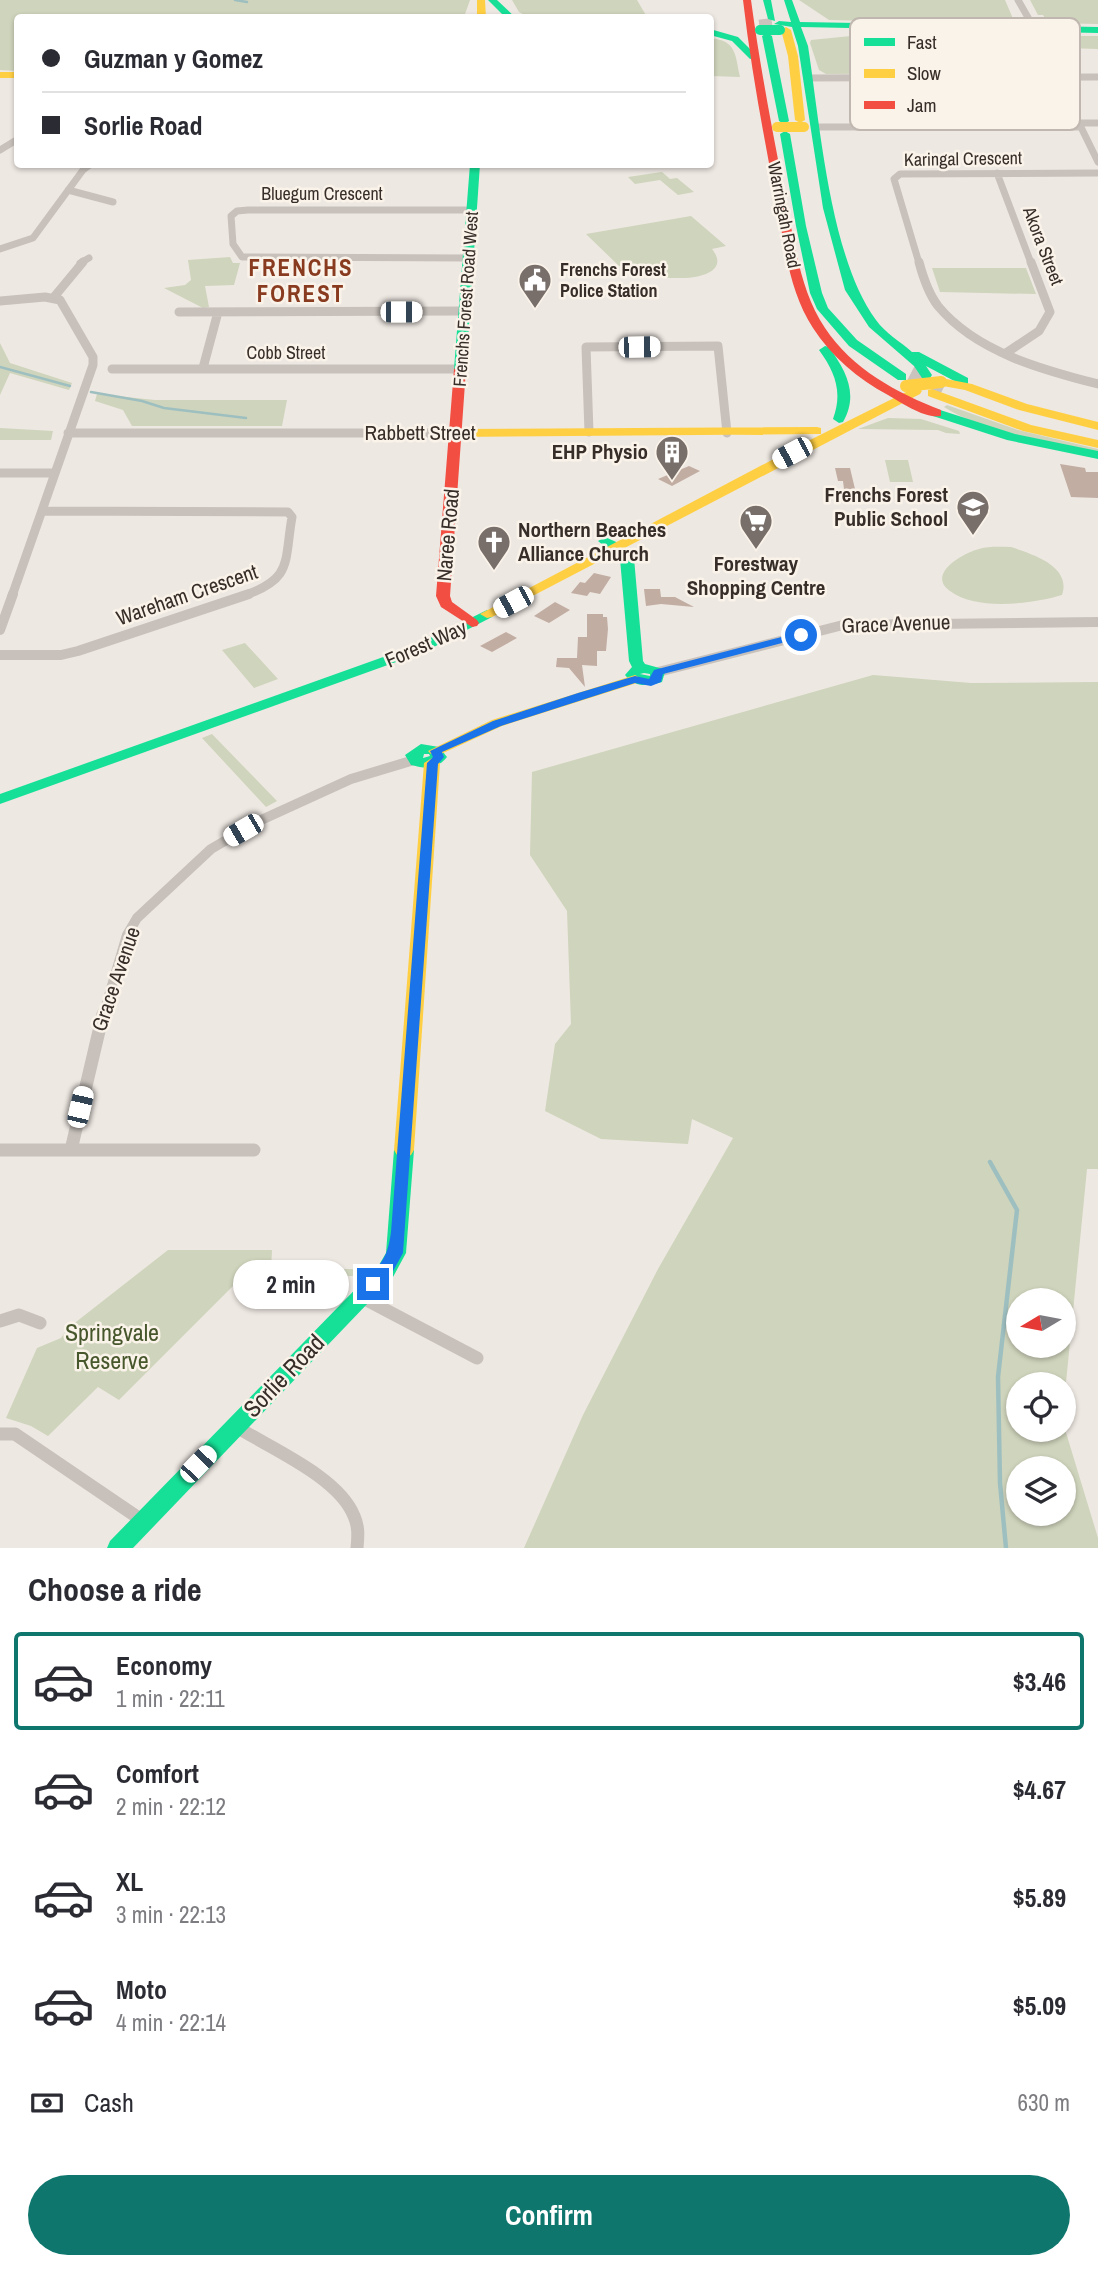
<!DOCTYPE html>
<meta charset="utf-8">
<style>
body{margin:0;font-family:"Archivo Narrow",sans-serif;background:#f7f7f7;color:#2b2b33;height:100vh;display:flex;flex-direction:column;font-size:26px;white-space:nowrap}
*{box-sizing:border-box;margin:0}
p{font-size:23px;color:#7c7c81}
.icon{flex:none;width:38px;height:38px;fill:none;stroke:currentColor;stroke-width:2;stroke-linecap:round;stroke-linejoin:round}
.map{position:relative;height:1548px;overflow:hidden}
.side{display:flex;flex-direction:column;background:#fff;flex:1}
.side>*{flex:none}
.guide{position:absolute;left:14px;top:14px;width:700px;height:154px;border-radius:7px;box-shadow:0 2px 5px #0004;display:grid;align-content:center;height:154px;padding:0 28px;background:#fff}
.needle{width:46px;rotate:260deg}
.controls{position:absolute;left:1006px;top:1288px;display:grid;gap:14px}
.controls a{display:grid;place-items:center;width:70px;height:70px;border-radius:50%;background:#fff;box-shadow:0 2px 5px #0004;font-size:35px}
.end{position:absolute;width:32px;height:32px;margin:-16px;border:9px solid #1a73e8;background:#fff;box-shadow:0 0 0 4px #fff}
.from{border-radius:50%}
.bubble{position:absolute;height:49px;border-radius:24px;background:#fff;box-shadow:0 2px 5px #0004;font-size:23px;font-weight:700;line-height:49px;text-align:center}
.car{position:absolute;width:21px;height:42px;margin:-21px -10px;border-radius:9px;box-shadow:0 0 5px 2px #0007;background:linear-gradient(#fff 24%,#345 0 40%,#fff 0 76%,#345 0 86%,#fff 0)}
.guide b{display:flex;align-items:center;gap:24px;height:66px;font-size:26px}
.guide b+b{border-top:2px solid #e1e1e2}
.guide i{width:18px;height:18px;background:#2b2b33}
ul{padding:0;list-style:none}
li{display:flex;align-items:center;gap:21px;height:98px;margin:0 14px 10px;padding:0 14px;border:4px solid transparent;border-radius:7px}
li div{flex:1}
li b{display:block;font-size:26px}
li em{font-style:normal;font-weight:700}
li.selected{border-color:#0f766e}
li>.icon{width:63px;height:63px;stroke-width:1.5}
h2{padding:0 28px;font-size:32px;line-height:84px}
.pay{display:flex;align-items:center;gap:18px;height:77px;padding:0 28px;font-size:26px}
.pay p{margin-inline-start:auto}
.action{display:flex;gap:14px;margin-top:auto;padding:14px 28px}
.action a{flex:1;height:80px;border-radius:42px;background:#0f766e;color:#fff;font-size:28px;font-weight:700;line-height:80px;text-align:center}
.map>svg:first-child{display:block}
.green{fill:#cfd4bc;fill-rule:evenodd}
.lines{fill:none;stroke-linecap:round;stroke-linejoin:round}
.stream-far1{stroke:#9ebfc0;stroke-width:2.5}
.stream{stroke:#9ebfc0;stroke-width:4.5}
.building{fill:#c2ada3}
.highway-tunnel-far1{stroke:#cac3bd;stroke-width:13;stroke-dasharray:13 7;stroke-linecap:butt}
.highway-tunnel{stroke:#cac3bd;stroke-width:17;stroke-dasharray:17 9;stroke-linecap:butt}
.street-far3{stroke:#c8c1bb;stroke-width:7}
.street-far2{stroke:#c8c1bb;stroke-width:9}
.street-far1{stroke:#c8c1bb;stroke-width:10}
.street{stroke:#c8c1bb;stroke-width:13}
.fast{fill:#16e098;fill-rule:evenodd}
.slow{fill:#ffcf43;fill-rule:evenodd}
.jam{fill:#f24e42;fill-rule:evenodd}
.fast-bridge{stroke:#16e098;stroke-width:10}
.slow-bridge-far1{stroke:#ffcf43;stroke-width:10}
.slow-bridge{stroke:#ffcf43;stroke-width:12}
.route{fill:#1a73e8}
.labels{text-anchor:middle;stroke-width:5;stroke-linejoin:round;paint-order:stroke}
.far-street-label{font-size:18px;fill:#382e29;stroke:#faf3ea}
.far-poi-label{font-size:18px;font-weight:bold;fill:#382e29;stroke:#faf3ea;text-anchor:start}
.street-label{font-size:21px;fill:#382e29;stroke:#faf3ea}
.poi-label{font-size:21px;font-weight:bold;fill:#382e29;stroke:#faf3ea;text-anchor:end}
.far-district-label{font-size:23px;font-weight:bold;letter-spacing:2px;fill:#893b20;stroke:#faf3ea}
.near-park-label{font-size:24px;fill:#47572c;stroke:#faf3ea}
.near-street-label{font-size:24px;fill:#382e29;stroke:#faf3ea}
.key{fill:#faf3ea;stroke:#c0b8b0;stroke-width:2}
.key-label{font-size:19px;fill:#382e29}
</style>
<div class="map">
<svg width="1098" height="1548" viewBox="0 0 1098 1548">
<rect width="100%" height="100%" fill="#eee8e2"/>
<path class="green" d="M0,0H470L464,17L461,18H18L17,71L0,70Z
M512,0H637L647,17H528L519,12Z
M799,0H1005L1014,21L1008,24L829,20Z
M1030,0H1098V24L1048,23L1043,15H1038Z
M851,36H1098V49L1032,47L1036,55H970L977,73L826,74L819,70L810,43L811,40Z
M711,38C737,41 735,55 740,77L711,76Z
M662,172L670,179L677,178L694,192L678,195L660,180L635,184L628,177Z
M691,216L726,246L712,249C740,284 650,285 627,265L619,266L586,234Z
M230,257L233,263H240L234,285L205,286L209,307L203,308L164,288L185,285L191,280L188,260Z
M932,268H1026L1036,294L940,292Z
M0,343L10,363L72,383L69,390L10,373L0,395Z
M97,394L155,400H287L282,426H132L123,410L95,401Z
M947,405L1018,430L1098,449V453C1053,443 983,432 944,407Z
M888,418L921,419L959,431L960,434L946,433L938,430L858,429Z
M0,428L53,431L51,440H0Z
M885,460H908L913,482H890Z
M1011,547C1032,554 1072,566 1062,595C1032,604 976,611 950,591C926,574 963,553 979,549C989,546 1001,547 1011,547Z
M245,643L278,679L254,688L222,650Z
M873,675L971,683L1098,682V1169H1087L1064,1403V1384H1018V1430H1064V1426L1098,1538V1548H524L583,1415L658,1269L733,1138L692,1119L688,1144L601,1139L545,1111L555,1044L571,1024L567,911L530,855L532,772ZM1018,1300H1064V1346H1018ZM1018,1468H1064V1514H1018Z
M212,734L277,801L266,807L202,738Z
M168,1250H272L271,1269H360L353,1276H243L119,1400L98,1387L48,1436L31,1426L6,1418L37,1348L61,1338L67,1329Z"/>
<g class="lines">
<path class="stream-far1" d="M235,0L247,2
M0,367L70,386
M91,392L142,401L164,408L246,418"/>
<path class="stream" d="M990,1162L1017,1210L998,1377L1000,1483L1006,1548"/>
</g>
<path class="building" d="M1060,464L1085,468L1086,472H1098V498L1071,497Z
M689,466L700,471L672,486L658,479Z
M835,468H850L855,489H844L843,481H838Z
M594,573L611,577L600,594L590,592L587,596L571,593L580,582L585,583Z
M644,589H660L661,597H675L694,607L661,604L646,606Z
M555,602L570,610L549,623L534,616Z
M587,614H603V617H607L608,629L606,651H597V666L582,665L585,687L569,668L556,667L557,658H577L578,637H587Z
M506,632L517,638L492,652L480,646Z"/>
<g class="lines">
<path class="highway-tunnel-far1" d="M765,19L767,36"/>
<path class="highway-tunnel" d="M911,373L943,389"/>
<path class="street-far3" d="M1018,0L1030,21L1028,24L1032,32
M1051,53L1057,78L1098,162
M809,78L1098,77
M939,78L956,127
M1079,123H1098
M815,127H1081
M0,150L18,139
M997,173L1031,263
M68,190L113,202
M0,249L33,238L83,170L91,164
M466,258L242,257L233,244L231,216L237,211L248,210H473
M80,263L89,258
M919,263L894,179L900,174L1098,173"/>
<path class="street-far2" d="M919,262C923,277 928,293 938,306C976,352 1043,370 1098,384
M54,297L83,262
M0,301L45,297L60,300L93,357V365L12,596
M179,312L463,311
M1006,353L1039,331L1050,312L1031,262
M203,368L218,312
M112,369H460
M589,432L586,347L718,346L727,433
M68,433H456
M0,473H54
M42,511L288,512L292,517C284,563 293,579 243,596"/>
<path class="street-far1" d="M0,630L13,594
M0,655H61L78,651L249,594
M658,672L843,625L1098,622
M103,1016L127,935L137,918L211,849L259,821L351,779L414,760"/>
<path class="street" d="M0,1150H254
M71,1150L103,1014
M361,1297L477,1358
M0,1321L19,1315L40,1323
M235,1426C270,1448 339,1477 354,1516C359,1527 358,1537 357,1548
M0,1434H15L143,1521"/>
<path class="fast" d="M488,0H497L516,18H506Z
M763,0H771L775,21L768,19Z
M784,0H792L800,22L1098,27V33L801,27L808,46C820,124 830,258 876,320C885,333 901,342 912,352H919L968,378V384H960L926,366L932,375L930,378H922L914,366L869,327L845,290L823,208L798,46L792,27L774,24L779,21L791,22Z
M710,29L738,37L758,57L750,59L732,41L710,35Z
M767,33L772,36L789,121L784,124L779,121L762,36Z
M785,131L790,134L806,226L822,293L828,308L857,340L906,374V380H898L849,346L817,309L810,293L796,226L780,134Z
M470,164H480L466,369L460,373L454,369Z
M825,346L829,347C846,371 859,394 843,422L839,423L833,419C843,392 835,372 819,350Z
M937,409L1015,434L1098,451V459L1007,440L933,416V410Z
M605,537L623,545L634,558L643,661L645,664L663,669L665,672L662,682C647,686 635,688 625,675L632,667L629,661L620,559L598,541ZM644,673L650,674V676L640,674Z
M487,610L492,611L494,614L492,617L424,652L0,804V794L414,646Z
M421,744L439,747L447,757C436,770 427,769 411,765L405,755ZM424,754H429L430,756L423,758Z
M404,1143L411,1145L414,1150L406,1253L393,1277L133,1548H107L110,1541L379,1265L386,1253L394,1150L397,1145Z"/>
<path class="slow" d="M477,0H485L486,18H477Z
M786,27L791,30L798,56L805,120L800,123L795,120L788,56L781,30Z
M0,72H18V78H0Z
M941,378L972,384L1027,404L1098,422V430L1019,410L965,390L937,385V379Z
M916,387L922,391L920,394L546,589L492,617L487,618L480,614L804,443Z
M932,389L1031,425L1098,440V448L1023,431L928,396V390Z
M817,427L821,428V434L456,437L450,433L456,429Z
M635,675L642,679L640,682L502,726L441,754H431L428,751L492,720Z
M432,758L440,763L414,1150L411,1155L404,1157L397,1155L394,1150L424,763Z"/>
<path class="jam" d="M743,0H751C760,67 773,134 786,201C795,244 800,291 825,328C852,369 897,393 941,410V416C925,419 902,403 888,395C858,379 831,356 813,328C789,291 785,247 777,206C764,137 751,69 743,0Z
M460,365L466,369L450,596L452,602L477,620L479,623L477,626L472,627L441,607L436,596L454,369Z"/>
<path class="fast-bridge" d="M760,30H780"/>
<path class="slow-bridge-far1" d="M777,127H804"/>
<path class="slow-bridge" d="M906,386L941,382"/>
</g>
<path class="route" d="M801,632L805,633V637L663,674L661,682L651,686L635,683L501,726L442,752L444,757L438,764L403,1253L391,1275L379,1288H368L366,1284C380,1261 387,1262 391,1232L427,763L433,757L430,751L493,721L578,693L635,676L649,679L654,670Z"/>
<defs>
<symbol id="civic-pin" viewBox="-11 -11 22 30"><path d="M0 17L-7.5 6A9.5 9.5 0 1 1 7.5 6Z" fill="#786f6a" stroke="#faf3ea"/><path d="M-.6-6.5H3V-4.5H.6V-3L4-1V1h2V6H-6V1h2V-1L-.6-3ZM-1.2 2.5V6h2.4V2.5Z" fill="#fff"/></symbol>
<symbol id="building-pin" viewBox="-11 -11 22 30"><path d="M0 17L-7.5 6A9.5 9.5 0 1 1 7.5 6Z" fill="#786f6a" stroke="#faf3ea"/><path d="M-4-6H4V6H1V3H-1V6H-4ZM-2.5-4.3h1.7v1.8h-1.7ZM.8-4.3h1.7v1.8H.8ZM-2.5-1h1.7V.8h-1.7ZM.8-1h1.7V.8H.8Z" fill="#fff"/></symbol>
<symbol id="school-pin" viewBox="-11 -11 22 30"><path d="M0 17L-7.5 6A9.5 9.5 0 1 1 7.5 6Z" fill="#786f6a" stroke="#faf3ea"/><path d="M0-5L7-2L0 1L-7-2ZM-4 1L0 2.5L4 1V4Q0 6-4 4Z" fill="#fff"/></symbol>
<symbol id="supermarket-pin" viewBox="-11 -11 22 30"><path d="M0 17L-7.5 6A9.5 9.5 0 1 1 7.5 6Z" fill="#786f6a" stroke="#faf3ea"/><path d="M-6-5.5h2.5l.6 2H6L4.5 2H-2.5L-4.4-4H-6ZM-1.5 3.2a1.3 1.3 0 1 0 .1 0ZM3 3.2a1.3 1.3 0 1 0 .1 0Z" fill="#fff"/></symbol>
<symbol id="church-pin" viewBox="-11 -11 22 30"><path d="M0 17L-7.5 6A9.5 9.5 0 1 1 7.5 6Z" fill="#786f6a" stroke="#faf3ea"/><path d="M-1.2-6h2.4v3.5h3.3v2.4h-3.3V6h-2.4V-.1h-3.3v-2.4h3.3Z" fill="#fff"/></symbol>
</defs>
<g fill-rule="evenodd">
<use href="#civic-pin" x="516" y="261" width="38" height="52"/>
<use href="#building-pin" x="653" y="433" width="38" height="52"/>
<use href="#school-pin" x="954" y="488" width="38" height="52"/>
<use href="#supermarket-pin" x="737" y="502" width="38" height="52"/>
<use href="#church-pin" x="475" y="523" width="38" height="52"/>
</g>
<g class="labels">
<g class="far-street-label">
<text transform="translate(963 159) rotate(-1)" y="6">Karingal Crescent</text>
<text x="322" y="200">Bluegum Crescent</text>
<text transform="translate(784 215) rotate(79)" y="6">Warringah Road</text>
<text transform="translate(1043 246) rotate(69)" y="6">Akora Street</text>
<text transform="translate(466 299) rotate(-86)" y="6">Frenchs Forest Road West</text>
<text x="286" y="359">Cobb Street</text>
</g>
<g class="far-poi-label">
<text x="560" y="276">Frenchs Forest<tspan x="560" dy="21">Police Station</tspan></text>
</g>
<g class="street-label">
<text x="420" y="440">Rabbett Street</text>
<text transform="translate(448 535) rotate(-85)" y="7">Naree Road</text>
<text transform="translate(187 595) rotate(-19)" y="7">Wareham Crescent</text>
<text transform="translate(896 624) rotate(-2)" y="7">Grace Avenue</text>
<text transform="translate(426 644) rotate(-24)" y="7">Forest Way</text>
<text transform="translate(116 979) rotate(-71)" y="7">Grace Avenue</text>
</g>
<g class="poi-label">
<text x="648" y="459">EHP Physio</text>
<text x="948" y="502">Frenchs Forest<tspan x="948" dy="24">Public School</tspan></text>
<text x="518" y="537" text-anchor="start">Northern Beaches<tspan x="518" dy="24">Alliance Church</tspan></text>
<text x="756" y="571" text-anchor="middle">Forestway<tspan x="756" dy="24">Shopping Centre</tspan></text>
</g>
<g class="far-district-label">
<text x="301" y="276">FRENCHS<tspan x="301" dy="26">FOREST</tspan></text>
</g>
<g class="near-park-label">
<text x="112" y="1341">Springvale<tspan x="112" dy="28">Reserve</tspan></text>
</g>
<g class="near-street-label">
<text transform="translate(284 1376) rotate(-46)" y="8">Sorlie Road</text>
</g>
</g>
<rect x="850" y="18" width="230" height="112" rx="10" class="key"/>
<rect x="864" y="38" width="31" height="8" fill="#16e098"/>
<rect x="864" y="69" width="31" height="9" fill="#ffcf43"/>
<rect x="864" y="101" width="31" height="8" fill="#f24e42"/>
<g class="key-label">
<text x="907" y="49">Fast</text>
<text x="907" y="80">Slow</text>
<text x="907" y="112">Jam</text>
</g>
</svg>
<div class="controls">
<a><svg class="needle" viewBox="-14 -14 28 28"><path d="M0-13l5 13h-10z" fill="#e53935"/><path d="M0 13l5-13h-10z" fill="#7c7c81"/></svg></a>
<a><svg class="icon" aria-label="locate" viewBox="0 0 24 24"><circle cx="12" cy="12" r="6"/><path d="M12 2v4M12 18v4M2 12h4M18 12h4"/></svg></a>
<a><svg class="icon" aria-label="layers" viewBox="0 0 24 24"><path d="M12 4l9 5-9 5-9-5zM3 14l9 5 9-5"/></svg></a>
</div>
<i class="end from" style="left:801px;top:635px"></i>
<i class="end" style="left:373px;top:1284px"></i>
<div class="bubble" style="left:233px;top:1260px;width:116px">2 min</div>
<i class="car" style="left:401px;top:312px;rotate:90deg"></i>
<i class="car" style="left:639px;top:347px;rotate:89deg"></i>
<i class="car" style="left:792px;top:453px;rotate:242deg"></i>
<i class="car" style="left:513px;top:602px;rotate:242deg"></i>
<i class="car" style="left:243px;top:830px;rotate:240deg"></i>
<i class="car" style="left:80px;top:1107px;rotate:13deg"></i>
<i class="car" style="left:198px;top:1464px;rotate:44deg"></i>
<div class="guide">
<b><i class="from"></i>Guzman y Gomez</b>
<b><i></i>Sorlie Road</b>
</div>
</div>
<section class="side">
<h2>Choose a ride</h2>
<ul>
<li class="selected"><svg class="icon" aria-label="car" viewBox="0 0 24 24"><path d="M5 17H2v-5l4-1 3-4h7l3 4 3 1v5h-3M9 17h6M6 11h13"/><circle cx="7" cy="17" r="2"/><circle cx="17" cy="17" r="2"/></svg><div><b>Economy</b><p>1 min · 22:11</p></div><em>$3.46</em></li>
<li><svg class="icon" aria-label="car" viewBox="0 0 24 24"><path d="M5 17H2v-5l4-1 3-4h7l3 4 3 1v5h-3M9 17h6M6 11h13"/><circle cx="7" cy="17" r="2"/><circle cx="17" cy="17" r="2"/></svg><div><b>Comfort</b><p>2 min · 22:12</p></div><em>$4.67</em></li>
<li><svg class="icon" aria-label="car" viewBox="0 0 24 24"><path d="M5 17H2v-5l4-1 3-4h7l3 4 3 1v5h-3M9 17h6M6 11h13"/><circle cx="7" cy="17" r="2"/><circle cx="17" cy="17" r="2"/></svg><div><b>XL</b><p>3 min · 22:13</p></div><em>$5.89</em></li>
<li><svg class="icon" aria-label="car" viewBox="0 0 24 24"><path d="M5 17H2v-5l4-1 3-4h7l3 4 3 1v5h-3M9 17h6M6 11h13"/><circle cx="7" cy="17" r="2"/><circle cx="17" cy="17" r="2"/></svg><div><b>Moto</b><p>4 min · 22:14</p></div><em>$5.09</em></li>
</ul>
<div class="pay"><svg class="icon" aria-label="cash" viewBox="0 0 24 24"><path d="M3 7h18v10H3z"/><circle cx="12" cy="12" r="2"/></svg>Cash<p>630 m</p></div>
<div class="action"><a>Confirm</a></div>
</section>
